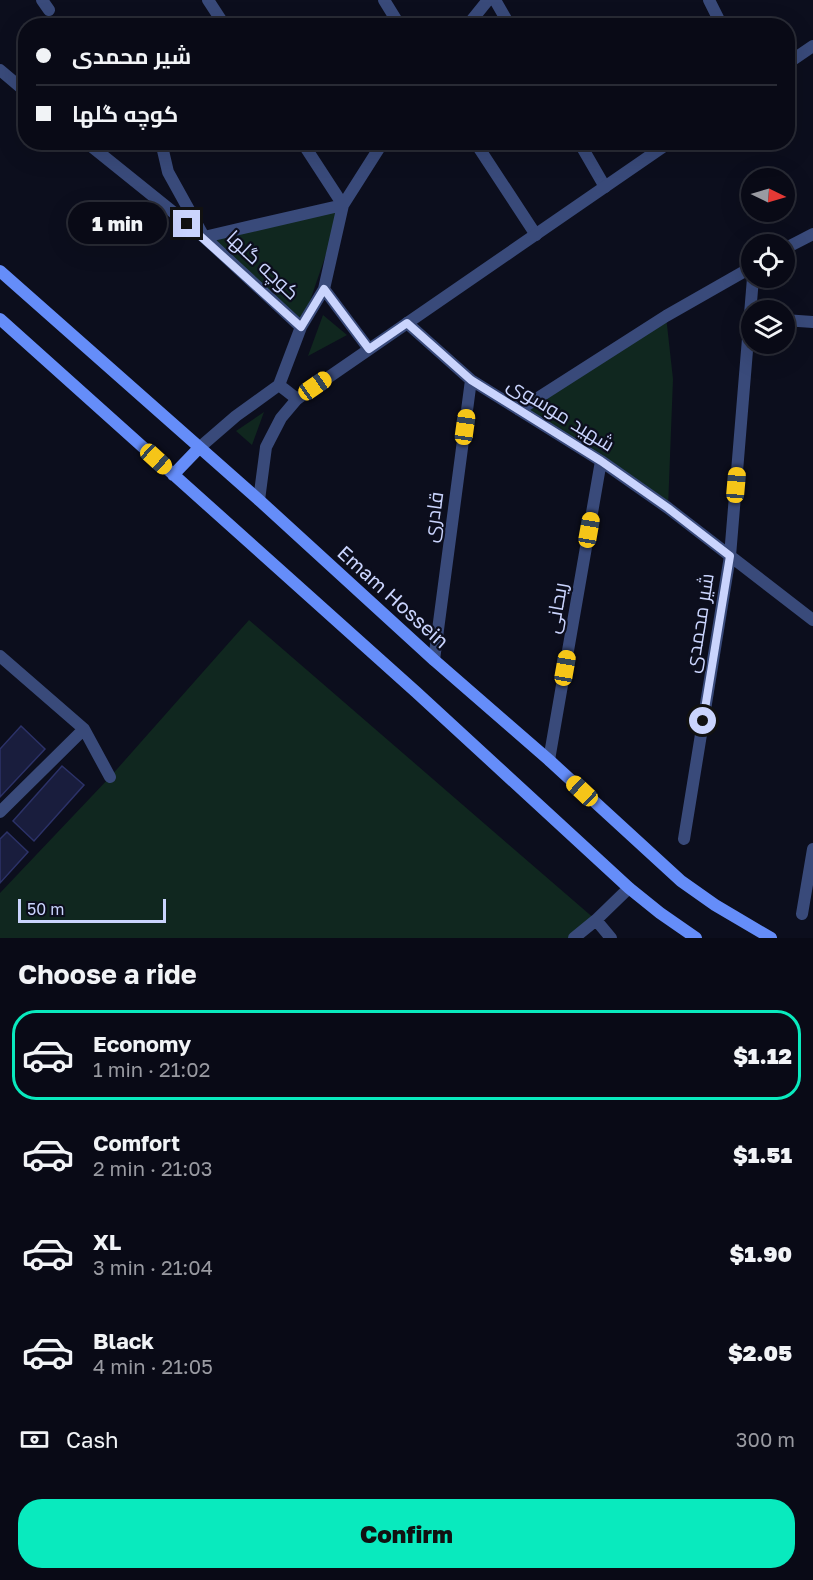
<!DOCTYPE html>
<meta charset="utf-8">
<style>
body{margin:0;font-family:"Golos Text",Cairo,sans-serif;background:#12131f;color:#f1f3f6;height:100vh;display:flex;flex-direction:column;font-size:22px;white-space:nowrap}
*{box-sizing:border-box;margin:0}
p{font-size:20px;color:#999aa1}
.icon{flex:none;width:33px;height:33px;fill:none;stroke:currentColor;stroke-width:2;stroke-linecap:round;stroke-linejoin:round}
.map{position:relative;height:938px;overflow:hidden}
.details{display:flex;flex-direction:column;background:#090a16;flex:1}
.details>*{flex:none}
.banner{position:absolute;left:18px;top:18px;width:777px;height:132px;border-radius:24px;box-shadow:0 6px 24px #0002,0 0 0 2px #292b35;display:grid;align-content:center;height:132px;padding:0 18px;background:#090a16}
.needle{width:39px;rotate:95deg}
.controls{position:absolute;left:741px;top:168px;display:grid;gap:12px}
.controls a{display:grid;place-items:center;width:54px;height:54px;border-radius:50%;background:#090a16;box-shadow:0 6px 24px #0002,0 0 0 2px #292b35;font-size:30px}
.scale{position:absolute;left:18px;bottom:15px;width:148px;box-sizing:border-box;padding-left:6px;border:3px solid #cad4fd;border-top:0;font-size:16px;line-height:21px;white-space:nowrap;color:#cad4fd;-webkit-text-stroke:4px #0c0e1d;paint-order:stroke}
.end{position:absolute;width:27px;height:27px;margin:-14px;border:8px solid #cad4fd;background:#111;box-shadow:0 0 0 3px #111}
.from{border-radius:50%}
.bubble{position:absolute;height:42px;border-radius:21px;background:#090a16;box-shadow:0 6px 24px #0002,0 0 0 2px #292b35;font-size:20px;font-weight:800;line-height:42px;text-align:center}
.car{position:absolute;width:18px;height:36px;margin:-18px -9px;border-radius:8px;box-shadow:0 0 4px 2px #0007;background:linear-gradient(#f5c518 24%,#345 0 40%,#f5c518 0 76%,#345 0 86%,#f5c518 0)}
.banner b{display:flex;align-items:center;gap:21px;height:57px;font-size:22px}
.banner b+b{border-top:2px solid #292b35}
.banner i{width:15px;height:15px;background:#f1f3f6}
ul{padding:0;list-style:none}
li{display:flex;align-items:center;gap:18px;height:90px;margin:0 12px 9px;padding:0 6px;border:3px solid transparent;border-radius:24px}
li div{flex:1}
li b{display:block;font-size:22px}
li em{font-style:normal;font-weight:800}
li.selected{border-color:#09eabe}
li>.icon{width:54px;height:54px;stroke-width:1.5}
h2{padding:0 18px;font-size:27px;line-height:72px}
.pay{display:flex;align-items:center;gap:15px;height:66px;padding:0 18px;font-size:22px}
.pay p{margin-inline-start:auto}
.action{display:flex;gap:12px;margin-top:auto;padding:12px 18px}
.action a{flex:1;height:69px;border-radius:24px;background:#09eabe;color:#111;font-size:24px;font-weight:800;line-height:69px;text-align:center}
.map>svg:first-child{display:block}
.green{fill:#10271f}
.building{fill:#191d3d;stroke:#2c3268;stroke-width:1.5}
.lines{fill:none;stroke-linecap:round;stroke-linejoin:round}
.minor{stroke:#394a7a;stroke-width:12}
.tertiary{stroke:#394a7a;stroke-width:12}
.secondary{stroke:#658df9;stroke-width:12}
.route{stroke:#cad4fd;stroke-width:8}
.labels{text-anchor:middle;stroke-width:4.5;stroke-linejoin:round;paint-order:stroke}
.street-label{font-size:20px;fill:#cad4fd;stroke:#0c0e1d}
</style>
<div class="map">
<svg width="813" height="938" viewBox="0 0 813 938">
<rect width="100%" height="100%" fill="#0c0e1d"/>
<path class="green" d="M343,205L301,327L204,237Z
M323,315L347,335L308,356Z
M666,316L673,379L668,508L519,410Z
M264,412L252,445L236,431Z
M249,620L596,920L574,938H0V893L110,777Z"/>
<path class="building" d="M21,726L45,749L0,797V749Z
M62,766L84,785L34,841L13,821Z
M7,832L28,852L0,883V839Z"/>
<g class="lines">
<path class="minor" d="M42,0L49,10
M208,0L225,26
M384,0L400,26
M495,0L510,26
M709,0L722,26
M467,26L488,0
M0,70L26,92
M86,142L204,237L301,327
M161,142L168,172L204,237L343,205L302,142
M475,142L536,235
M579,142L605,187
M784,249L813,234
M324,289L369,349
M784,320L813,322
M407,323L471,380L601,461L668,508L813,620
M279,385L297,399
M519,410L666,316L752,267
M199,448L236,416L279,385L301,327L324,289L343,205L383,142
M0,656L84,729L110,777
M434,660L471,380
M549,760L601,461
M0,812L84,729
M684,839L730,556L753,278
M802,914L813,849
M596,920L611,938
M574,938L596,920L629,888"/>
<path class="tertiary" d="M788,63L813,46
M259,500L266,447L281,418L297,399L670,142"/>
<path class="secondary" d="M0,271L259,500L434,660L549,760L681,881L715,905L771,938
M0,319L416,692L629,888L660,913L696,938
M173,475L199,448"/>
</g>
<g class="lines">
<path class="route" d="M187,224L301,327L324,289L369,349L407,323L471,380L601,461L668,508L730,556L703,721"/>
</g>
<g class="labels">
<g class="street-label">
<text transform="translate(263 265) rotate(43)" y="7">کوچه گلها</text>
<text transform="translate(561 414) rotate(32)" y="7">شهید موسوی</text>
<text transform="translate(433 517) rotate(-82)" y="7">قادری</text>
<text transform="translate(393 597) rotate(42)" y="7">Emam Hossein</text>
<text transform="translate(556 608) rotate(-80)" y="7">ریحانی</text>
<text transform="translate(699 623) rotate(-81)" y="7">شیر محمدی</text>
</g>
</g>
</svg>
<div class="controls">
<a><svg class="needle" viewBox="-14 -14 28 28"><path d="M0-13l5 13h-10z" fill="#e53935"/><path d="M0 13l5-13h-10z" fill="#999aa1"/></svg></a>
<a><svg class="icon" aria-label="locate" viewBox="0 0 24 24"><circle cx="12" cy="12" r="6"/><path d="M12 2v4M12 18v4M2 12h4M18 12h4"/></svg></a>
<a><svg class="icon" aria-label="layers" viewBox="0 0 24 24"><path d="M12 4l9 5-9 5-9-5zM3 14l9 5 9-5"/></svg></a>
</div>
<div class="scale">50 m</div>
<i class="end from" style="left:703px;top:721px"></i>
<i class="end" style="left:187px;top:224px"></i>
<div class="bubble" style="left:68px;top:202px;width:99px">1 min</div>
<i class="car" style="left:315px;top:386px;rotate:55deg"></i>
<i class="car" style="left:465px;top:427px;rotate:8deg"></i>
<i class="car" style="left:156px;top:459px;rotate:132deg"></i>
<i class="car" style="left:736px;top:485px;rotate:5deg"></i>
<i class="car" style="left:589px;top:530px;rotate:10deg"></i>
<i class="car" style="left:565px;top:668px;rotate:10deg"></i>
<i class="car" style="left:582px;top:791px;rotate:313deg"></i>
<div class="banner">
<b><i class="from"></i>شیر محمدی</b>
<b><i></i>کوچه گلها</b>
</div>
</div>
<section class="details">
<h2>Choose a ride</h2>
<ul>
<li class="selected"><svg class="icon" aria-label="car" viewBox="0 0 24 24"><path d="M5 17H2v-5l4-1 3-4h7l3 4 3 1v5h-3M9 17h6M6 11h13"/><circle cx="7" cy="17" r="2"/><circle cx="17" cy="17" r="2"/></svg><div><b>Economy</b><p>1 min · 21:02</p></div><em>$1.12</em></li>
<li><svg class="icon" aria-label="car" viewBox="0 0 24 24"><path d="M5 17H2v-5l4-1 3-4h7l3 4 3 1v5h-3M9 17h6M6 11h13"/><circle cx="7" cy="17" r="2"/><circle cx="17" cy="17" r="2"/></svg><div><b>Comfort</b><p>2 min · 21:03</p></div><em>$1.51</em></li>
<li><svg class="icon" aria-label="car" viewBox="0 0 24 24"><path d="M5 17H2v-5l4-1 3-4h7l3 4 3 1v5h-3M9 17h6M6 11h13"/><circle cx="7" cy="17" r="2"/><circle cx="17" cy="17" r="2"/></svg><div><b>XL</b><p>3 min · 21:04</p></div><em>$1.90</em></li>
<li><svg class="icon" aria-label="car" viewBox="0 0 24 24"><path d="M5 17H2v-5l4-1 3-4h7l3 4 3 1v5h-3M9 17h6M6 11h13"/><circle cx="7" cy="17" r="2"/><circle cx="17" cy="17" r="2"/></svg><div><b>Black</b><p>4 min · 21:05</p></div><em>$2.05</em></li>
</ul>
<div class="pay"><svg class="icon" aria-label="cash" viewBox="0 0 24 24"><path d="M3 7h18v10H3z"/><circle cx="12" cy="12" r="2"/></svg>Cash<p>300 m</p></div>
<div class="action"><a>Confirm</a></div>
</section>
